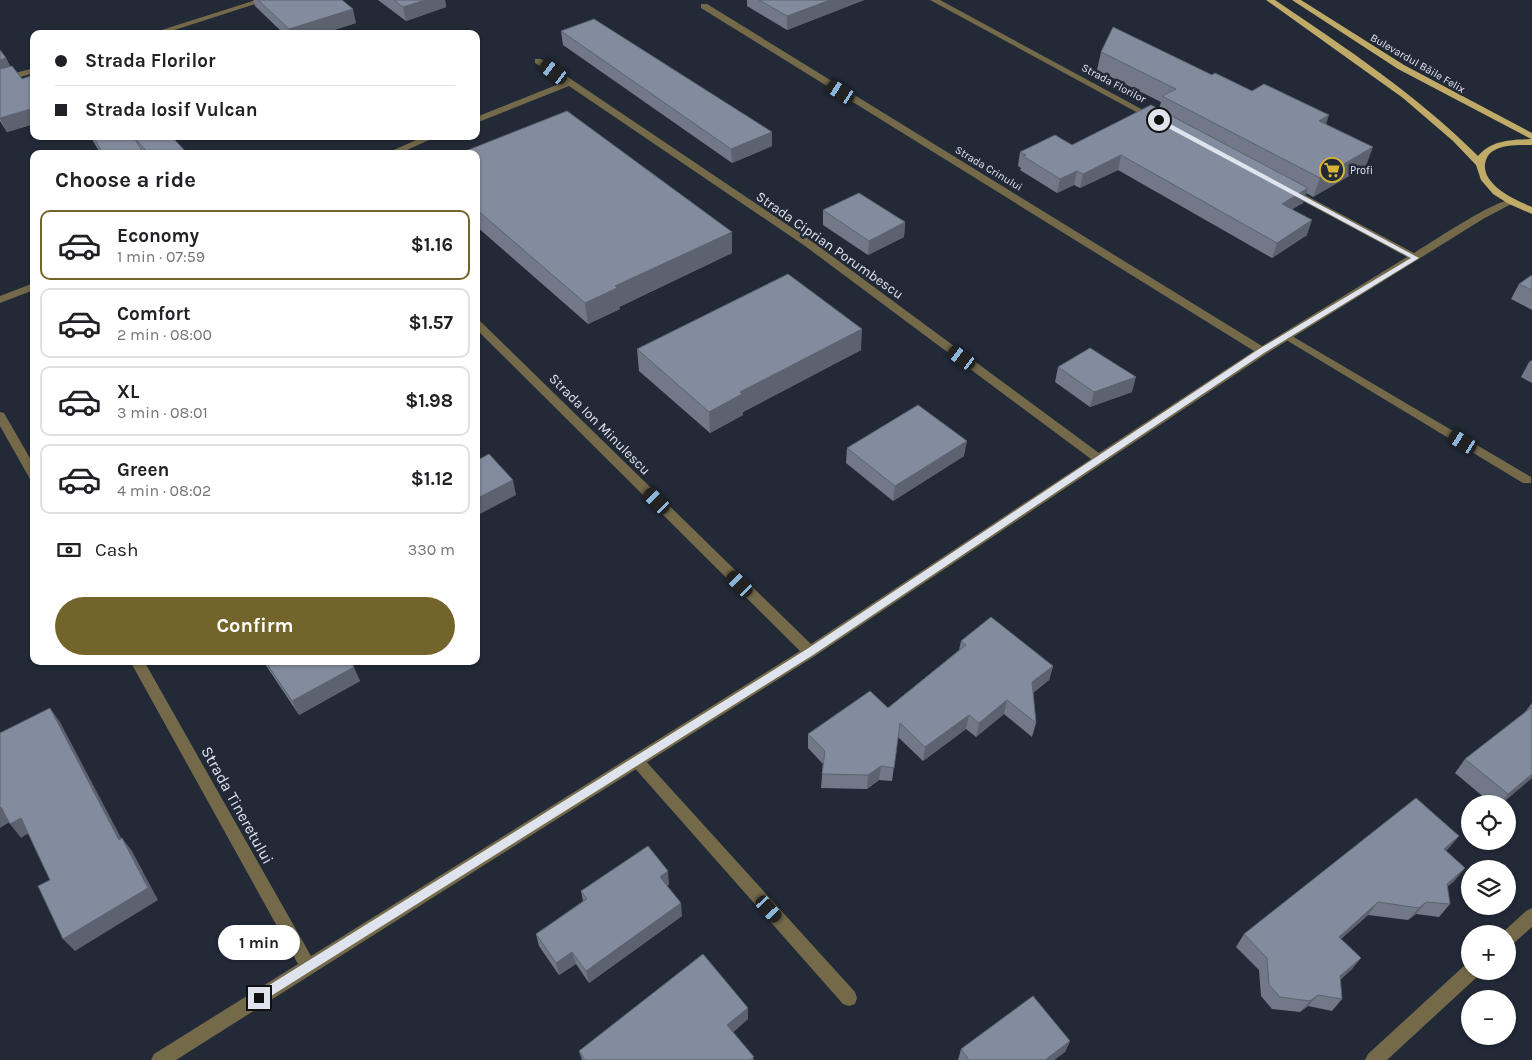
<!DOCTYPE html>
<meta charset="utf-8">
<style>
body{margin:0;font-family:Karla,sans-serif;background:#f6f6f6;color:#202124;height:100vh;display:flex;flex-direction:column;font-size:19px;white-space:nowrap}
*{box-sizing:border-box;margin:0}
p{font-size:16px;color:#757577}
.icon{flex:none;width:28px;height:28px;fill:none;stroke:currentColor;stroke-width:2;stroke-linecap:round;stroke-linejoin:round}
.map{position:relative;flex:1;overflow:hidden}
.details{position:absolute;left:30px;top:150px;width:450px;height:515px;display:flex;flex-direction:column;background:#fff;border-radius:10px;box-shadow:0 1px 4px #0004}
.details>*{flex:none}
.banner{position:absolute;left:30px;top:30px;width:450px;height:110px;border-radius:10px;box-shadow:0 1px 4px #0004;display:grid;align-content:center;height:110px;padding:0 25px;background:#fff}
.controls{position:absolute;left:1461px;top:795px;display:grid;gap:10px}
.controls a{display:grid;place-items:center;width:55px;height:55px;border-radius:50%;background:#fff;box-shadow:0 1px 4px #0004;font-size:25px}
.end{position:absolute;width:22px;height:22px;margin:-11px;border:6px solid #dfe3ed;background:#111;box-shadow:0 0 0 2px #111}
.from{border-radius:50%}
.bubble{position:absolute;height:35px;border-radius:18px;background:#fff;box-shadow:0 1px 4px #0004;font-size:16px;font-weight:700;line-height:35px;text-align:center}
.car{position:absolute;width:15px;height:30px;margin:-15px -8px;border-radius:6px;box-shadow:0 0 4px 1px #0007;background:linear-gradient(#222 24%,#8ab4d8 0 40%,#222 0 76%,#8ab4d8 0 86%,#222 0)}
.banner b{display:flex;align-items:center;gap:18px;height:48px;font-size:19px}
.banner b+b{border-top:1px solid #e0e0e0}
.banner i{width:12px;height:12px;background:#202124}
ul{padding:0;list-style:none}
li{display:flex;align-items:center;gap:15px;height:70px;margin:0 10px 8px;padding:0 15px;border:2px solid #e0e0e0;border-radius:10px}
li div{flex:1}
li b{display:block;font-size:19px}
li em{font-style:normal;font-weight:700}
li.active{border-color:#72642b}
li>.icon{width:45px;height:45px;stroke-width:1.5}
h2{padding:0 25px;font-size:22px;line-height:60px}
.pay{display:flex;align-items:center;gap:12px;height:55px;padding:0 25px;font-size:19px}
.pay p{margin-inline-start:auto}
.button{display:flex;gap:10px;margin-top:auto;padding:10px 25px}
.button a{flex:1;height:58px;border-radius:30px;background:#72642b;color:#fff;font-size:20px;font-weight:700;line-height:58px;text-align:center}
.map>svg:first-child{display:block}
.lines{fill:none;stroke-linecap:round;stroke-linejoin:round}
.lane{fill:#746a4a;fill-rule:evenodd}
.street{fill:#746a4a;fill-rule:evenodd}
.primary{fill:#bfab67;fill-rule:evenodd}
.wall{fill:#717888}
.shaded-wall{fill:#5c626f}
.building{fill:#838c9e;stroke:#5c626f}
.route{fill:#dfe3ed}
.labels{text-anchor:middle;stroke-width:5;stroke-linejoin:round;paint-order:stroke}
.far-street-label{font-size:11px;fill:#dfe3ed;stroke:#222937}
.far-poi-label{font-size:11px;fill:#dfe3ed;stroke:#222937;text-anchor:start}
.street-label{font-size:14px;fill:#dfe3ed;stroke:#222937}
.near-street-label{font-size:16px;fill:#dfe3ed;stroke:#222937}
</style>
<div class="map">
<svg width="1532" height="1060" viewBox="0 0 1532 1060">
<rect width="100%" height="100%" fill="#222937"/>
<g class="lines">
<path class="lane" d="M1287,333L1531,477V483H1523L1283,338L1282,336Z
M637,755L642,757L855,992L857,998L855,1004L849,1006L843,1004L632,765L630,761L632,757Z"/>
<path class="street" d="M256,0H268L162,34H149Z
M930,0H940L1158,118L1151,120Z
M701,4H707L1262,346L1407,257L1288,193V189H1294L1414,253C1431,243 1499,197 1513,200L1515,202L1483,219L1266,354L815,656L176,1060H151L154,1054L298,964L130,661H144L311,956L800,651L476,329V320L480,321L811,644L1091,459L805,246L569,86L476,123V117L564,82L535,63V59H541L813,242L1099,453L1254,351L701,8Z
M34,68V73L0,83V77Z
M425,136H438L398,154H385Z
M34,283V290L0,303V296Z
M0,412L4,413L34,465V480L30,479L0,426Z
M1532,908V927L1514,943L1508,946V934L1502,933L1526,911Z
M1470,963V971H1479L1477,977L1387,1060H1365L1368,1054L1465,965Z"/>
<path class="primary" d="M1266,0H1275C1346,48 1417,95 1478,156C1492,140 1510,140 1531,139L1398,69L1292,0H1301L1404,65L1532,133V145C1520,145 1504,144 1493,151C1488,154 1486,159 1485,164C1483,186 1516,200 1532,207V214L1509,204L1493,194L1481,180L1476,165L1453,141L1403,98Z"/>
</g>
<path class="wall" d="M248,0H342L356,23L321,34H284L255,6L253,0Z
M378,0H445L446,7L406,21Z
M747,0H864L787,30L747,6Z
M561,31L772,146L732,163L563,45Z
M0,50L6,58L10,66L22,79L34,75V124L7,132L0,121Z
M1101,52L1212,75L1252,91L1326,124L1366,166L1313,197L1306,193L1303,203L1292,209L1307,235L1272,258L1118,170L1080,188L1074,185L1057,193L1020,170L1021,168L1018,166L1020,152L1072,145L1159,109L1161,102L1097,70Z
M90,136H171L188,154H92L99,151Z
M476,154L732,253L619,307L620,309L588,324L476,226Z
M823,210L905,222L904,237L868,255L823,225Z
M1532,275V310L1511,299L1519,284Z
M637,349L861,350L743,412V415L710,433L639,371Z
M1532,360V383L1521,377L1529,362Z
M1058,367L1132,392L1090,407L1055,382Z
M847,448L964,456L893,501L846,463Z
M961,641L1053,666L1049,680L1033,693L1036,723L1032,737L1004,714L976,737L966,729L923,761L898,737L892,781L879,780L867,789L821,788L823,764L808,748V734L888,708L959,650Z
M263,661H350L360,681L299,715Z
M1532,703V778L1501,804H1492L1455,773L1465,759L1525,712Z
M1459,836L1446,851L1465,868L1454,881L1447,887L1450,904L1439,917L1416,914L1408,920L1368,915L1341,939L1361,958L1351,970L1340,980L1342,999L1332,1011L1308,1006L1300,1012L1272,1009L1261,996L1259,970L1236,947L1244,934Z
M669,884L667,886L682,916L589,983L576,964L559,975L539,946L536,934L583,901L581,891Z
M748,1019L733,1032L754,1060H582L579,1051Z
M1070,1041L1065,1052L1054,1060H958L961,1049Z"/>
<path class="shaded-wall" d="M425,0H445L446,7L406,21L403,7Z
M830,0H864L787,30V16Z
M353,9L356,23L321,34H291L289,29Z
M6,58L12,72L0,75V60Z
M34,108V124L7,132L0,118Z
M1329,115L1323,134L1319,121Z
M772,132V146L732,163L731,149Z
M1373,147L1366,166L1313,197L1320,178Z
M1121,155L1118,170L1080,188L1083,174Z
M1077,171L1074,185L1057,193L1060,179Z
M1308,188L1303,203L1276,219L1282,204Z
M1312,220L1307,235L1272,258L1277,243Z
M905,222L904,237L868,255L869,241Z
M732,232V253L619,307L620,309L588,324L585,303L615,286Z
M862,329L861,350L743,412V415L710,433L709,412L740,392Z
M1136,377L1132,392L1090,407L1094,392Z
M967,441L964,456L893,501L895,486Z
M513,480L516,495L476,516V499Z
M1053,666L1049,680L1028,696L1032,682Z
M354,667L360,681L299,715L292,701Z
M1007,700L1004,714L976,737L979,723Z
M50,708L60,722L129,853L119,840Z
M969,715L966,729L923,761L925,747Z
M881,766L879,780L867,789L868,775Z
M1532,774V778L1501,804H1500L1508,794Z
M1,807L13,820L0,828V808Z
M21,818L32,831L21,838L10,824Z
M1459,836L1448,849L1433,862L1444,849Z
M122,838L132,851L158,900L75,951L63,939Z
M1465,868L1454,881L1436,897L1447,884Z
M668,871L669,884L661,890L660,877Z
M1378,902L1368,915L1329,949L1339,937Z
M1426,902L1416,914L1408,920L1419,908Z
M681,903L682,916L589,983L586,971Z
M572,952L576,964L559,975L556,963Z
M1361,958L1351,970L1330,988L1340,976Z
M1318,995L1308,1006L1300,1012L1310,1001Z
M748,1008V1019L728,1037L727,1025Z
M1070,1041L1065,1052L1054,1060H1045Z"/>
<path class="building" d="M258,0H342L353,9L289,29Z
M394,0H425L403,7Z
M759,0H830L787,16Z
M594,19L772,132L731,149L561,31Z
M1113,27L1212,75L1215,73L1252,91L1264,84L1329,115L1319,121L1373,147L1320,178L1162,96L1176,89L1101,52Z
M0,50L6,58L0,60Z
M12,66L22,79L34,75V108L0,118V69Z
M1151,105L1308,188L1282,204L1312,220L1277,243L1121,155L1083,174L1077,171L1060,179L1023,156L1026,155L1020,152L1055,135L1072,145Z
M567,111L732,232L615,286L617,288L585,303L476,209V154H458Z
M93,136H133L144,154H92L101,150Z
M133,136H171L188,154H149Z
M859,193L905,222L869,241L823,210Z
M788,274L862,329L740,392L742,394L709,412L637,349Z
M1532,275V290L1519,284Z
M1090,348L1136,377L1094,392L1058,367Z
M918,405L967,441L895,486L847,448Z
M489,454L513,480L476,499V461Z
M991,617L1053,666L1032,682L1036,723L1007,700L979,723L969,715L925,747L900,723L894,768L881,766L868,775L822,774L825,751L808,734L870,691L888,708L966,645L961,641Z
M265,661H350L354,667L292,701Z
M1532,707V774L1508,794L1465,759Z
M50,708L119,840L122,838L148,888L63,939L38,886L50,880L21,818L10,824L1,807L0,808V733Z
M1416,798L1459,836L1444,849L1465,868L1447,884L1450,904L1426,902L1419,908L1378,902L1339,937L1361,958L1340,976L1342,999L1318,995L1310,1001L1280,997L1269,985L1267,958L1244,934Z
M648,846L668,871L660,877L681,903L586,971L572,952L556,963L536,934L587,899L581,891Z
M703,954L748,1008L727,1025L754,1057L750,1060H585L579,1051Z
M1033,996L1070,1041L1045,1060H969L961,1049Z"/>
<path class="route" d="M1157,119H1161L1419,258L1264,353L813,655L263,1001H255V994L807,649L1259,349L1411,258L1157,122Z"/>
<defs>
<symbol id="supermarket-ring" viewBox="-11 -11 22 22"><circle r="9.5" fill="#222937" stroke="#d6b534" stroke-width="1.5"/><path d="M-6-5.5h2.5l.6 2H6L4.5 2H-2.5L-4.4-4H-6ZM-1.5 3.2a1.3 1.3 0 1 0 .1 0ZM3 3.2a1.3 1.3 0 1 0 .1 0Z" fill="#d6b534"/></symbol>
</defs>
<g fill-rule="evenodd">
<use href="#supermarket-ring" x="1318" y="156" width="28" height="28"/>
</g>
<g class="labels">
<g class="far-street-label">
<text transform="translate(1418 63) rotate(30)" y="4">Bulevardul Băile Felix</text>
<text transform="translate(1114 83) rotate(28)" y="4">Strada Florilor</text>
<text transform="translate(989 168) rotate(31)" y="4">Strada Crinului</text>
</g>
<g class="far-poi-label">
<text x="1350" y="174">Profi</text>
</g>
<g class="street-label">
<text transform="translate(830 245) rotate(35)" y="5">Strada Ciprian Porumbescu</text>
<text transform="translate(600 424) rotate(45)" y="5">Strada Ion Minulescu</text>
</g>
<g class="near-street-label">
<text transform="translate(238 805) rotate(61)" y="6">Strada Tineretului</text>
</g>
</g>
</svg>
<div class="controls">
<a><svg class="icon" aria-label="locate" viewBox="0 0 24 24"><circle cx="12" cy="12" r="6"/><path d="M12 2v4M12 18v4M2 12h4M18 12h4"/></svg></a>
<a><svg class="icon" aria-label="layers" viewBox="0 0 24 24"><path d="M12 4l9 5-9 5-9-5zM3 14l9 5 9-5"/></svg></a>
<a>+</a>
<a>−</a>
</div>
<i class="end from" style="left:1159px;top:120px"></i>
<i class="end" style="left:259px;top:998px"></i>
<div class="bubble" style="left:218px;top:925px;width:82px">1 min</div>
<i class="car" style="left:554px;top:72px;rotate:307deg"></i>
<i class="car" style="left:841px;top:92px;rotate:302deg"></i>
<i class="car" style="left:962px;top:358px;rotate:306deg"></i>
<i class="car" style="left:1463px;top:442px;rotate:301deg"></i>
<i class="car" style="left:657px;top:501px;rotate:315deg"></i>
<i class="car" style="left:740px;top:584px;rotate:315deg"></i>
<i class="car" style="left:769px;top:909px;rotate:138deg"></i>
<div class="banner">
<b><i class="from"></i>Strada Florilor</b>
<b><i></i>Strada Iosif Vulcan</b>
</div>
<section class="details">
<h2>Choose a ride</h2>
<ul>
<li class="active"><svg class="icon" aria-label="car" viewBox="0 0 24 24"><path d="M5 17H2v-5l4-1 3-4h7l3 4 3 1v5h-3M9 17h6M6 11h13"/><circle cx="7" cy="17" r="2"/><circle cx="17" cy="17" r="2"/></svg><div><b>Economy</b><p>1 min · 07:59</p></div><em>$1.16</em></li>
<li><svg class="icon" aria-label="car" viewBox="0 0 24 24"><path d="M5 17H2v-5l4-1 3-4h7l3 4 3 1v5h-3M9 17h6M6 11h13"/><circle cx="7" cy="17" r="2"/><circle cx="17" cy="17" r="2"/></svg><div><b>Comfort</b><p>2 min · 08:00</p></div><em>$1.57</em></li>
<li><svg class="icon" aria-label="car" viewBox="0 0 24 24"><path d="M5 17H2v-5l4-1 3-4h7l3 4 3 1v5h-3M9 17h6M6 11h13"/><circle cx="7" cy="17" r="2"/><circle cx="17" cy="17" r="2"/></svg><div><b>XL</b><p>3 min · 08:01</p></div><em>$1.98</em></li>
<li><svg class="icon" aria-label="car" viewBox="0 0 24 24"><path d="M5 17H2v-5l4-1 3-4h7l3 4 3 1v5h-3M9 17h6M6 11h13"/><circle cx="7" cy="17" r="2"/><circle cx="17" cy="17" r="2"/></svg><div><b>Green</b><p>4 min · 08:02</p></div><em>$1.12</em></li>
</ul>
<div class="pay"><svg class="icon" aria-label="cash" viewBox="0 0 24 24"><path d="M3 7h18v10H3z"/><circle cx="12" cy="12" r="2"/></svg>Cash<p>330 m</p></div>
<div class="button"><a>Confirm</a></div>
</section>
</div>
